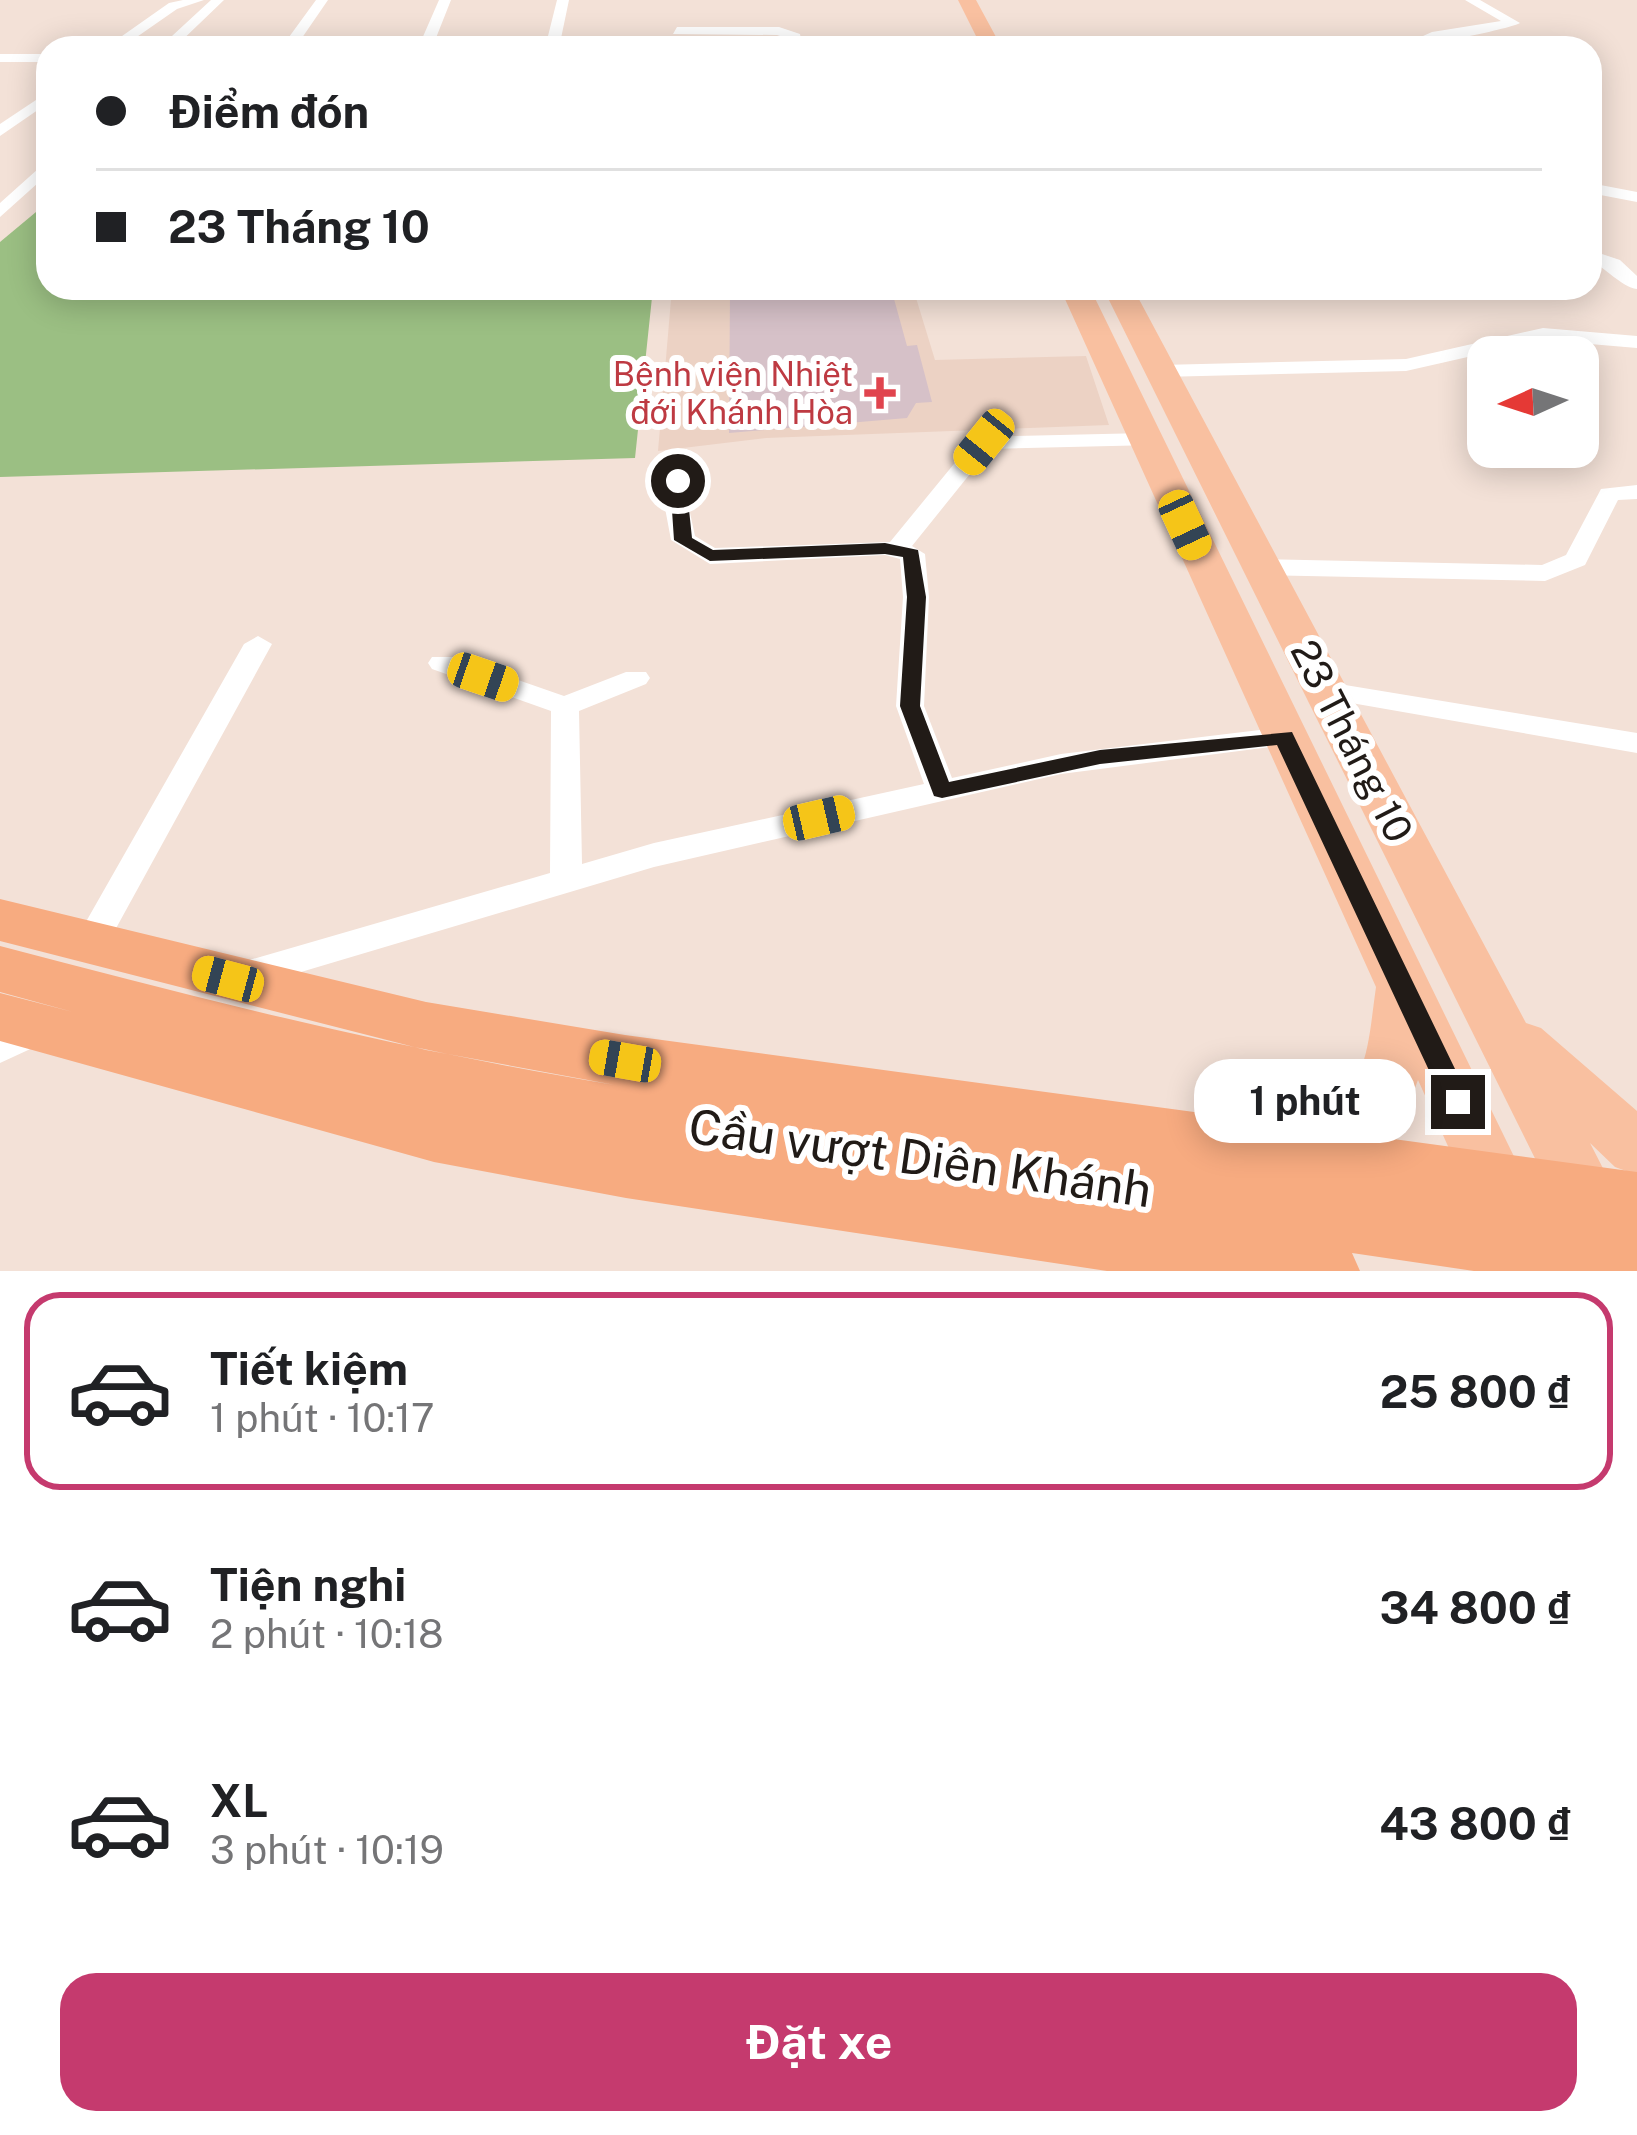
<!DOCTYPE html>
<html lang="vi">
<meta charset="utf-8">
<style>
body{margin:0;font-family:"Public Sans",sans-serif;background:#f2f2f2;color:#202124;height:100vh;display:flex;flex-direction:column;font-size:45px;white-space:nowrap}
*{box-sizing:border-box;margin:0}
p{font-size:39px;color:#757577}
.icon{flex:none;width:66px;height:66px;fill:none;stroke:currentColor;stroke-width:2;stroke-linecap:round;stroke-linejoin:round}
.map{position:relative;height:1271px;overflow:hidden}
.drawer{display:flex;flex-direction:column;background:#fff;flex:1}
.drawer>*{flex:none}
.hud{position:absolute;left:36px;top:36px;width:1566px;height:264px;border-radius:36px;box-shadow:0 6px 30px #0003;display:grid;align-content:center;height:264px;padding:0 60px;background:#fff}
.needle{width:78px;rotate:267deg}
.controls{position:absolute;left:1467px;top:336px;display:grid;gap:24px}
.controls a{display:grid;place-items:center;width:132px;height:132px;border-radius:24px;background:#fff;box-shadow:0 6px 30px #0003;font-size:60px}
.end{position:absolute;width:54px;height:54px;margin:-27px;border:15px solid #211b17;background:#fff;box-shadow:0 0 0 6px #fff}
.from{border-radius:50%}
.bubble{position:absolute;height:84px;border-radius:36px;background:#fff;box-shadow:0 6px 30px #0003;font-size:39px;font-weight:700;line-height:84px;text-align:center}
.car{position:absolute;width:36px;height:72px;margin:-36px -18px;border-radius:15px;box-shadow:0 0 9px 3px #0007;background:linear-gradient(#f5c518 24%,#345 0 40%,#f5c518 0 76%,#345 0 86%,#f5c518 0)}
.hud b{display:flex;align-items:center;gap:42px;height:114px;font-size:45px}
.hud b+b{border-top:3px solid #e0e0e0}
.hud i{width:30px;height:30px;background:#202124}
ul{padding:21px 0 0;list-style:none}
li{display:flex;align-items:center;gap:36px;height:198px;margin:0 24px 18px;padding:0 36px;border:6px solid transparent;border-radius:36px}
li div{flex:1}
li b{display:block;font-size:45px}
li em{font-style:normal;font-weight:700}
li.current{border-color:#c53a6e}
li>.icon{width:108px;height:108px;stroke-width:1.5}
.button{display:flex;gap:24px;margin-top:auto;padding:24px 60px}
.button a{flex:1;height:138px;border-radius:36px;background:#c53a6e;color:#fff;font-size:48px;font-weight:700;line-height:138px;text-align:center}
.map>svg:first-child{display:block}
.built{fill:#ecd2c4}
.green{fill:#9bbf83}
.building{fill:#d6c1c8}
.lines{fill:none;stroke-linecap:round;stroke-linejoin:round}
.minor{fill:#fff;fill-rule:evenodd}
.primary{fill:#f9c0a0;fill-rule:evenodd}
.trunk{fill:#f7ab80;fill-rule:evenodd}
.route{fill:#211b17}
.health-dot{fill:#e0444e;stroke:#fff;stroke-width:4.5}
.labels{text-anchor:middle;stroke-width:12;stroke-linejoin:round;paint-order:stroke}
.far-health-label{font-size:33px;fill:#be3a42;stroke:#fff;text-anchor:end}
.street-label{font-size:39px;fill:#211b17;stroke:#fff}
.near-street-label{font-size:48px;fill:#211b17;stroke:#fff}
</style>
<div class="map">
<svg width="1637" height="1271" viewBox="0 0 1637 1271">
<rect width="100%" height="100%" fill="#f3e1d7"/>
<path class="built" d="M672,288H913L935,360L1086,356L1109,425L766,438L658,451Z"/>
<path class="green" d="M48,202V288H653L635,458L0,477V242Z"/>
<path class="building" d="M751,288H891L907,346L917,345L932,402L916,403L907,418L729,433L730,292Z"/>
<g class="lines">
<path class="minor" d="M183,0H204L177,9L121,48H105L169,3Z
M211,0H224L174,48H159Z
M316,0H328L295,48H281Z
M439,0H451L432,48H418Z
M557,0H569L559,48H545Z
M1465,0H1480L1520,23C1507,30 1413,48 1396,48L1432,32L1501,21Z
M677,27H779L800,34L803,48H789V39L777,35L673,34Z
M1258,44H1301L1308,48H1251Z
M0,54H48V62H0Z
M48,92V103L0,136V124Z
M48,160V174L0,217V203Z
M1590,183L1637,192V202L1590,193Z
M1590,250L1620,260L1637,276V289C1621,287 1607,268 1590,261Z
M1543,328L1637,336V348L1543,340L1406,371L1161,377L1151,371L1161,365L1406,359Z
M1146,433L1157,440L1154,445L990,449L912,546L925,554L929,597L924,706L952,778L1061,754L1284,727L1299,737L1294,744L1061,774L654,867L244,989L232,985L226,975L232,965L550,873L551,711L432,669L428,663L432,657H452L564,696L626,672H646L650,678L646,684L579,711L582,864L654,843L924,784L896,706L903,597L900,559L885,555L710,564L671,540L665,508L671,449H687L690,454L689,508L695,536L715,548L890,542L976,437Z
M1637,485V499L1618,500L1585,565L1545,581L1264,575L1251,567L1264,559L1542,565L1566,555L1601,489Z
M258,636L272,644L103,952L91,956L79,952L74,943L79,934L244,644Z
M1327,682L1637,733V753L1317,697L1313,691Z
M39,1014L52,1019L57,1029L52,1039L0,1063V1031Z"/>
<path class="primary" d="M958,0H976L1002,48H982Z
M1060,288H1090L1525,1179L1534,1199L1525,1219L1503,1227L1481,1219L1418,1080C1399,1135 1361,1164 1307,1184L1285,1176L1276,1157C1287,1135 1298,1134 1318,1121C1369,1089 1368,1042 1376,987Z
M1103,288H1133L1526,1023L1541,1028L1637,1111V1175L1615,1167L1590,1143L1627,1215L1617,1235L1595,1244L1573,1235Z"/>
<path class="trunk" d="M0,899L426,1002L625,1035L1637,1172V1271H1474L1352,1253L1360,1271H1107L626,1198L434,1162L0,1041V993L73,1012L0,992V946C204,1000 407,1051 615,1085L426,1050L0,941Z"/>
</g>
<path class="route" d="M678,476L686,481L692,538L713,550L885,543L918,550L926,597L920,706L949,782L1100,750L1292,732L1471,1102L1467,1111H1448L1277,745L1100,764L942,798L934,796L900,706L907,597L903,557L885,554L710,561L674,540L670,481Z"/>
<path class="health-dot" d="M874 375h12v12h12v12h-12v12h-12v-12h-12v-12h12z"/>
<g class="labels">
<g class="far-health-label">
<text x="853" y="386">Bệnh viện Nhiệt<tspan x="853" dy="38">đới Khánh Hòa</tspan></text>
</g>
<g class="street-label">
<text transform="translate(1352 741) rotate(63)" y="14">23 Tháng 10</text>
</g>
<g class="near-street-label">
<text transform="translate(920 1158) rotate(8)" y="17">Cầu vượt Diên Khánh</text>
</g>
</g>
</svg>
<div class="controls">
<a><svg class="needle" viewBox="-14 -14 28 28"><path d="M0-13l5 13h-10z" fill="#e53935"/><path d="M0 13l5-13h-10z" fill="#757577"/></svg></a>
</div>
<i class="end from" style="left:678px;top:481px"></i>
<i class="end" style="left:1458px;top:1102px"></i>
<div class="bubble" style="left:1194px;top:1059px;width:222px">1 phút</div>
<i class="car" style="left:984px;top:442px;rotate:219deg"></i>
<i class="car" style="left:1185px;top:525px;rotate:155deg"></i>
<i class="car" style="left:483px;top:677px;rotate:109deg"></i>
<i class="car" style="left:819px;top:818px;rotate:77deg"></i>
<i class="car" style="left:228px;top:979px;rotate:285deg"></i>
<i class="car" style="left:625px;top:1061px;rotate:280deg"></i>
<div class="hud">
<b><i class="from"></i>Điểm đón</b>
<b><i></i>23 Tháng 10</b>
</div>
</div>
<section class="drawer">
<ul>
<li class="current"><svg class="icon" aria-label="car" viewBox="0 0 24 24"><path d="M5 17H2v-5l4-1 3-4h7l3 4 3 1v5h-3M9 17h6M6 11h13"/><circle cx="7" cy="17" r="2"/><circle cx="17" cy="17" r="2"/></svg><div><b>Tiết kiệm</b><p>1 phút · 10:17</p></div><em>25 800 ₫</em></li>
<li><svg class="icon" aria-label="car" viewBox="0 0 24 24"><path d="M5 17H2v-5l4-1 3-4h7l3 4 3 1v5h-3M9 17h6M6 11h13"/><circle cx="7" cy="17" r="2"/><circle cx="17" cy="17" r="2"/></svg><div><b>Tiện nghi</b><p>2 phút · 10:18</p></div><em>34 800 ₫</em></li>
<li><svg class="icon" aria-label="car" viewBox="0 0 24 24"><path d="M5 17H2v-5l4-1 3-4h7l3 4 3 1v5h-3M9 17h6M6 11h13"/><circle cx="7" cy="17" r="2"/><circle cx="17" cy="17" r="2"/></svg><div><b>XL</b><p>3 phút · 10:19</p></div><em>43 800 ₫</em></li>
</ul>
<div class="button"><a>Đặt xe</a></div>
</section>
